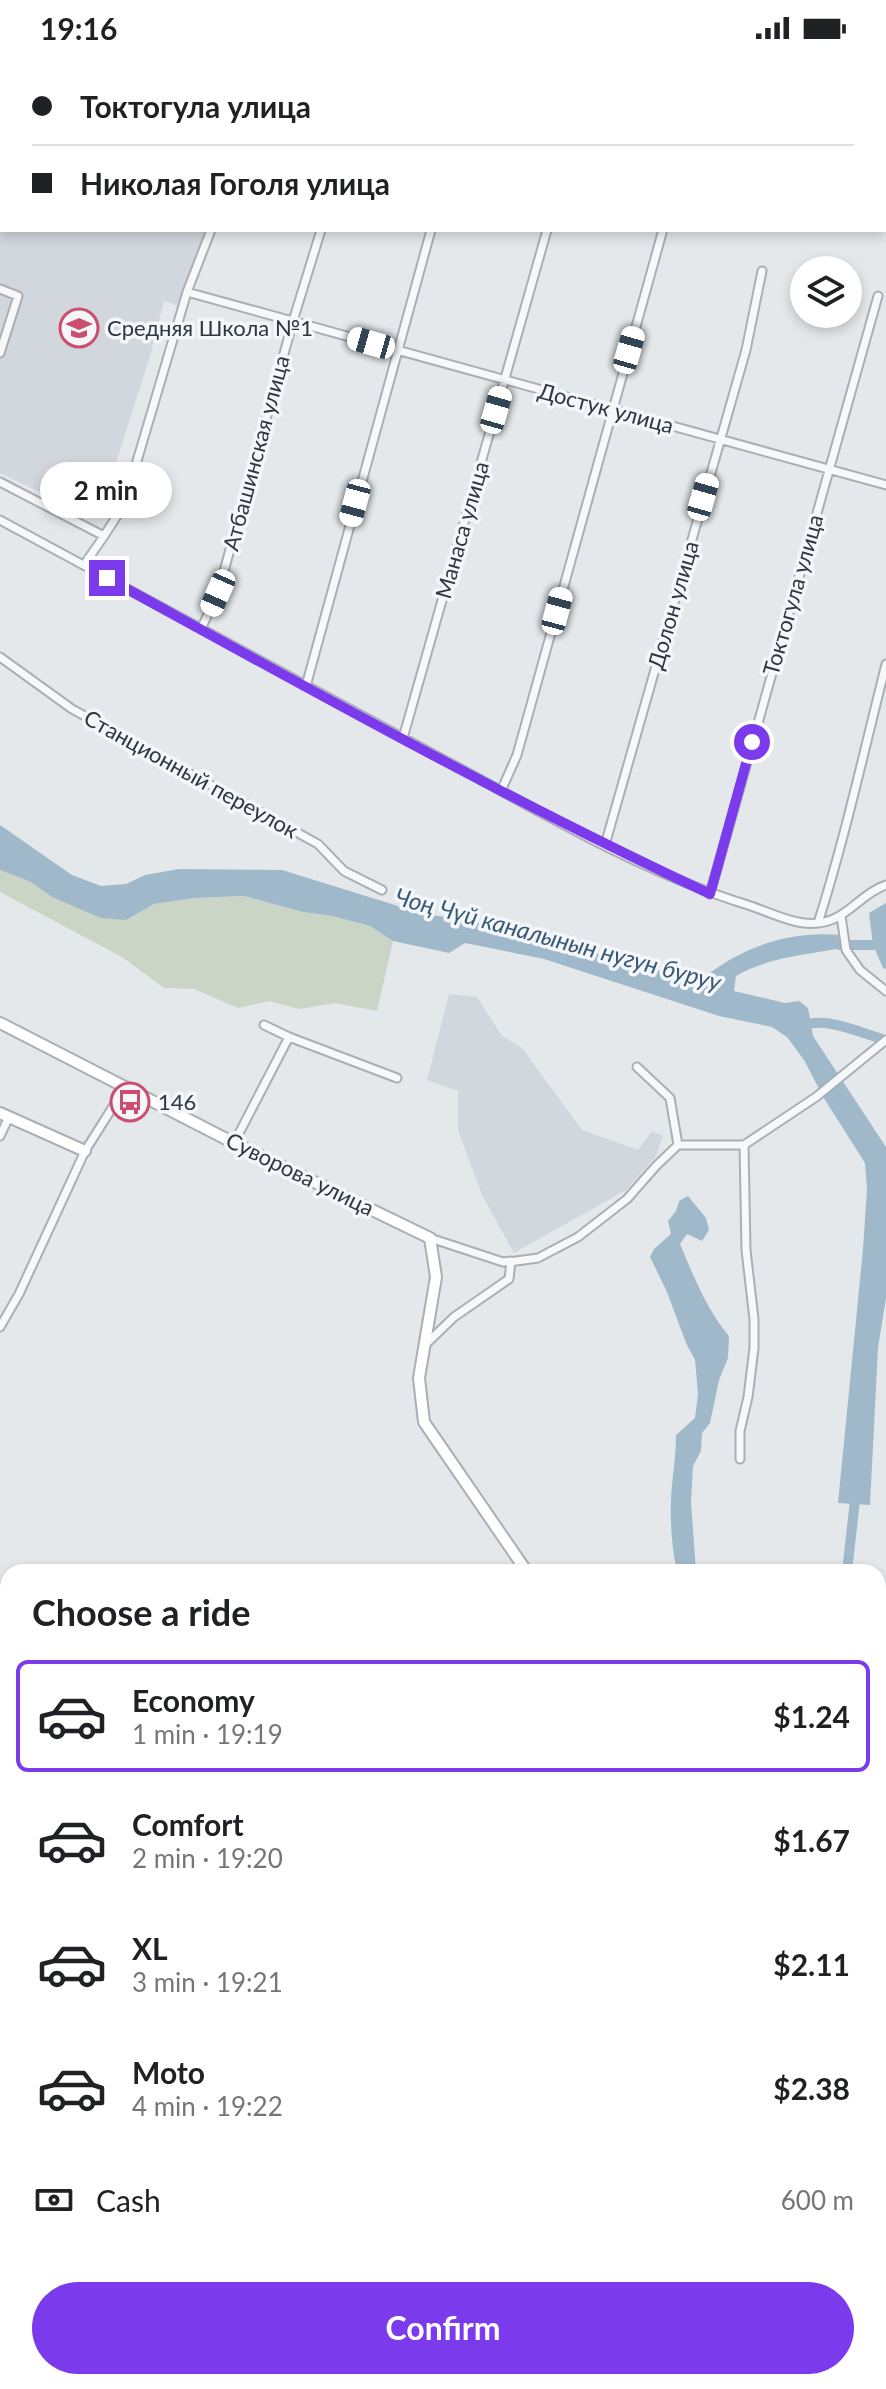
<!DOCTYPE html>
<meta charset="utf-8">
<style>
body{margin:0;font-family:Lato,sans-serif;background:#f6f6f6;color:#202124;height:100vh;display:flex;flex-direction:column;font-size:30px;white-space:nowrap}
*{box-sizing:border-box;margin:0}
p{font-size:26px;color:#757577}
.icon{flex:none;width:44px;height:44px;fill:none;stroke:currentColor;stroke-width:2;stroke-linecap:round;stroke-linejoin:round}
.map{position:relative;flex:1;overflow:hidden}
.sheet{position:absolute;left:0px;top:1508px;width:886px;height:826px;display:flex;flex-direction:column;background:#fff;border-radius:24px 24px 0 0;box-shadow:0 4px 12px #0003}
.sheet>*{flex:none}
.top-card{position:absolute;left:0px;top:0px;width:886px;height:176px;box-shadow:0 4px 12px #0003;display:grid;align-content:center;height:176px;padding:0 32px;background:#fff}
.buttons{position:absolute;left:790px;top:200px;display:grid;gap:16px}
.buttons a{display:grid;place-items:center;width:72px;height:72px;border-radius:50%;background:#fff;box-shadow:0 4px 12px #0003;font-size:40px}
.end{position:absolute;width:36px;height:36px;margin:-18px;border:10px solid #7c3aed;background:#fff;box-shadow:0 0 0 4px #fff}
.from{border-radius:50%}
.bubble{position:absolute;height:56px;border-radius:28px;background:#fff;box-shadow:0 4px 12px #0003;font-size:26px;font-weight:700;line-height:56px;text-align:center}
.car{position:absolute;width:24px;height:48px;margin:-24px -12px;border-radius:10px;box-shadow:0 0 6px 2px #0007;background:linear-gradient(#fff 24%,#345 0 40%,#fff 0 76%,#345 0 86%,#fff 0)}
.top-card b{display:flex;align-items:center;gap:28px;height:76px;font-size:30px}
.top-card b+b{border-top:2px solid #e0e0e0}
.top-card i{width:20px;height:20px;background:#202124}
ul{padding:0;list-style:none}
li{display:flex;align-items:center;gap:24px;height:112px;margin:0 16px 12px;padding:0 16px;border:4px solid transparent;border-radius:12px}
li div{flex:1}
li b{display:block;font-size:30px}
li em{font-style:normal;font-weight:700}
li.selected{border-color:#7c3aed}
li>.icon{width:72px;height:72px;stroke-width:1.5}
h2{padding:0 32px;font-size:36px;line-height:96px}
.pay{display:flex;align-items:center;gap:20px;height:88px;padding:0 32px;font-size:30px}
.pay p{margin-inline-start:auto}
.primary-button{display:flex;gap:16px;margin-top:auto;padding:16px 32px}
.primary-button a{flex:1;height:92px;border-radius:48px;background:#7c3aed;color:#fff;font-size:32px;font-weight:700;line-height:92px;text-align:center}
.status{display:flex;justify-content:space-between;align-items:center;height:56px;padding:0 40px;background:#fff;direction:ltr}
.status svg{height:22px;fill:currentColor}
.map>svg:first-child{display:block}
.built{fill:#d2d7dd}
.green{fill:#cbd5c5}
.water{fill:#a0b9ca}
.lines{fill:none;stroke-linecap:round;stroke-linejoin:round}
.canal{stroke:#a0b9ca;stroke-width:10}
.street-casing{stroke:#a9afb5;stroke-width:11}
.secondary-casing{stroke:#a9afb5;stroke-width:14}
.street{stroke:#f7f8fa;stroke-width:7}
.secondary{stroke:#fff;stroke-width:10}
.route{stroke:#7c3aed;stroke-width:10}
.labels{text-anchor:middle;stroke-width:7;stroke-linejoin:round;paint-order:stroke}
.poi-label{font-size:22px;fill:#2c3743;stroke:#f4f6f9;text-anchor:start}
.street-label{font-size:22px;fill:#2c3743;stroke:#f4f6f9}
.water-label{font-size:24px;font-style:italic;fill:#375a77;stroke:#f4f6f9}
</style>
<div class="status"><b>19:16</b><svg viewBox="0 0 49 12"><path d="M0 12V9h3v3zM5 12V6h3v6zM10 12V3h3v9zM15 12V0h3v12zM26 1h20v11H26zM47 4h2v5h-2z"/></svg></div>
<div class="map">
<svg width="886" height="2333" viewBox="0 0 886 2333">
<rect width="100%" height="100%" fill="#e4e8eb"/>
<path class="built" d="M0,0H38L44,2H2V174H206L177,249L164,245L150,300L99,460L76,453L0,417Z
M449,938L477,941L502,980L522,992L582,1074L638,1094L652,1075L663,1080L656,1100L626,1134L514,1197L482,1139L458,1074V1035L427,1024Z"/>
<path class="green" d="M0,814L31,826L52,841L126,864L154,848L195,842L244,840L303,856L332,860L370,870L393,885L377,955L335,947L299,953L269,945L238,952L194,933L164,932L122,901L0,836Z
M787,2326H848L846,2333H785Z"/>
<path class="water" d="M0,769L72,819L101,830L126,828L145,819L179,813L282,814L424,858L466,864L506,873L699,925C740,892 787,874 841,879L842,892C805,899 769,901 736,920L734,935L785,947L799,945L808,952L813,980L886,1091V1242L878,1292L870,1449L838,1447L863,1193L867,1133L865,1107L825,1044L804,1004L787,981L772,971L719,960L544,903L465,887L449,897L393,885L370,870L332,860L303,856L244,840L195,842L154,848L126,864L101,862L52,841L31,826L0,814Z
M886,847V913L883,912L873,889L869,857Z
M688,1140L706,1162L709,1174L702,1185L687,1178L680,1188C693,1219 707,1254 729,1280L728,1302L719,1324L710,1367L702,1377L701,1395L693,1410L691,1446L696,1516H677C672,1493 670,1467 671,1444C672,1422 676,1401 676,1379L695,1362L698,1338L695,1304L686,1287L667,1236L650,1201L654,1193L671,1178L668,1165L676,1155L679,1145Z
M878,1735L886,1740V1778L878,1774Z"/>
<g class="lines">
<path class="canal" d="M839,889H873
M801,971C823,959 857,976 880,982
M847,1516L856,1435"/>
<defs>
<path id="street" d="M344,0L352,2
M634,2L635,0
M884,119H886
M0,233L18,240L0,297
M187,236L886,429
M0,426L104,480L124,449L187,236L211,174
M0,464C149,545 298,626 448,706C545,758 643,817 748,849C769,856 796,870 818,867C846,865 861,837 886,829
M84,509L104,480
M201,573L218,537L293,265L321,174
M0,601L72,653L318,788L344,815L382,834
M306,630L431,174
M403,682L547,174
M501,735L517,699L662,177
M605,789L746,294L762,215
M710,838L878,240
M841,860L846,894L860,914L886,935
M818,867C845,782 864,695 886,608
M264,969L289,981L397,1022
M637,1011L670,1042L678,1089
M0,1080L9,1061
M234,1087L289,981
M509,1206L538,1202L578,1181L627,1143L656,1110L678,1089H744L816,1041L886,984
M0,1271L19,1238L85,1095L126,1030
M425,1289L454,1261L509,1223L511,1205L503,1206L430,1182
M740,1403V1375L748,1341L754,1292V1263L746,1194L744,1089
M878,2106L886,2107
M724,2333L726,2326"/>
<path id="secondary" d="M0,967L234,1087L430,1182L436,1221L419,1322L424,1366L527,1516
M0,1057L85,1095
M878,1960L886,1968"/>
</defs>
<use href="#street" class="street-casing"/>
<use href="#secondary" class="secondary-casing"/>
<use href="#street" class="street"/>
<use href="#secondary" class="secondary"/>
</g>
<g class="lines">
<path class="route" d="M107,522C306,631 504,742 710,838L752,686"/>
</g>
<defs>
<symbol id="school-ring" viewBox="-11 -11 22 22"><circle r="9.5" fill="#f4f6f9" stroke="#cb4e6f" stroke-width="1.5"/><path d="M0-5L7-2L0 1L-7-2ZM-4 1L0 2.5L4 1V4Q0 6-4 4Z" fill="#cb4e6f"/></symbol>
<symbol id="bus-ring" viewBox="-11 -11 22 22"><circle r="9.5" fill="#f4f6f9" stroke="#cb4e6f" stroke-width="1.5"/><path d="M-5-6H5V4H4V6H2V4H-2V6H-4V4H-5ZM-3.5-4V0h7V-4ZM-3.5 1.2v1.5H-2V1.2ZM2 1.2v1.5H3.5V1.2Z" fill="#cb4e6f"/></symbol>
</defs>
<g fill-rule="evenodd">
<use href="#school-ring" x="57" y="250" width="44" height="44"/>
<use href="#bus-ring" x="108" y="1024" width="44" height="44"/>
</g>
<g class="labels">
<g class="poi-label">
<text x="107" y="280">Средняя Школа №1</text>
<text x="158" y="1054">146</text>
</g>
<g class="street-label">
<text transform="translate(606 352) rotate(15)" y="8">Достук улица</text>
<text transform="translate(256 397) rotate(-75)" y="8">Атбашинская улица</text>
<text transform="translate(462 474) rotate(-74)" y="8">Манаса улица</text>
<text transform="translate(793 539) rotate(-74)" y="8">Токтогула улица</text>
<text transform="translate(673 549) rotate(-74)" y="8">Долон улица</text>
<text transform="translate(191 718) rotate(29)" y="8">Станционный переулок</text>
<text transform="translate(300 1118) rotate(26)" y="8">Суворова улица</text>
</g>
<g class="water-label">
<text transform="translate(558 884) rotate(15)" y="8">Чоң Чүй каналынын нугун буруу</text>
</g>
</g>
</svg>
<div class="buttons">
<a><svg class="icon" aria-label="layers" viewBox="0 0 24 24"><path d="M12 4l9 5-9 5-9-5zM3 14l9 5 9-5"/></svg></a>
</div>
<i class="end from" style="left:752px;top:686px"></i>
<i class="end" style="left:107px;top:522px"></i>
<div class="bubble" style="left:40px;top:406px;width:132px">2 min</div>
<i class="car" style="left:371px;top:287px;rotate:286deg"></i>
<i class="car" style="left:629px;top:294px;rotate:16deg"></i>
<i class="car" style="left:496px;top:354px;rotate:16deg"></i>
<i class="car" style="left:703px;top:441px;rotate:16deg"></i>
<i class="car" style="left:355px;top:447px;rotate:195deg"></i>
<i class="car" style="left:218px;top:537px;rotate:204deg"></i>
<i class="car" style="left:557px;top:555px;rotate:15deg"></i>
<div class="top-card">
<b><i class="from"></i>Токтогула улица</b>
<b><i></i>Николая Гоголя улица</b>
</div>
<section class="sheet">
<h2>Choose a ride</h2>
<ul>
<li class="selected"><svg class="icon" aria-label="car" viewBox="0 0 24 24"><path d="M5 17H2v-5l4-1 3-4h7l3 4 3 1v5h-3M9 17h6M6 11h13"/><circle cx="7" cy="17" r="2"/><circle cx="17" cy="17" r="2"/></svg><div><b>Economy</b><p>1 min · 19:19</p></div><em>$1.24</em></li>
<li><svg class="icon" aria-label="car" viewBox="0 0 24 24"><path d="M5 17H2v-5l4-1 3-4h7l3 4 3 1v5h-3M9 17h6M6 11h13"/><circle cx="7" cy="17" r="2"/><circle cx="17" cy="17" r="2"/></svg><div><b>Comfort</b><p>2 min · 19:20</p></div><em>$1.67</em></li>
<li><svg class="icon" aria-label="car" viewBox="0 0 24 24"><path d="M5 17H2v-5l4-1 3-4h7l3 4 3 1v5h-3M9 17h6M6 11h13"/><circle cx="7" cy="17" r="2"/><circle cx="17" cy="17" r="2"/></svg><div><b>XL</b><p>3 min · 19:21</p></div><em>$2.11</em></li>
<li><svg class="icon" aria-label="car" viewBox="0 0 24 24"><path d="M5 17H2v-5l4-1 3-4h7l3 4 3 1v5h-3M9 17h6M6 11h13"/><circle cx="7" cy="17" r="2"/><circle cx="17" cy="17" r="2"/></svg><div><b>Moto</b><p>4 min · 19:22</p></div><em>$2.38</em></li>
</ul>
<div class="pay"><svg class="icon" aria-label="cash" viewBox="0 0 24 24"><path d="M3 7h18v10H3z"/><circle cx="12" cy="12" r="2"/></svg>Cash<p>600 m</p></div>
<div class="primary-button"><a>Confirm</a></div>
</section>
</div>
